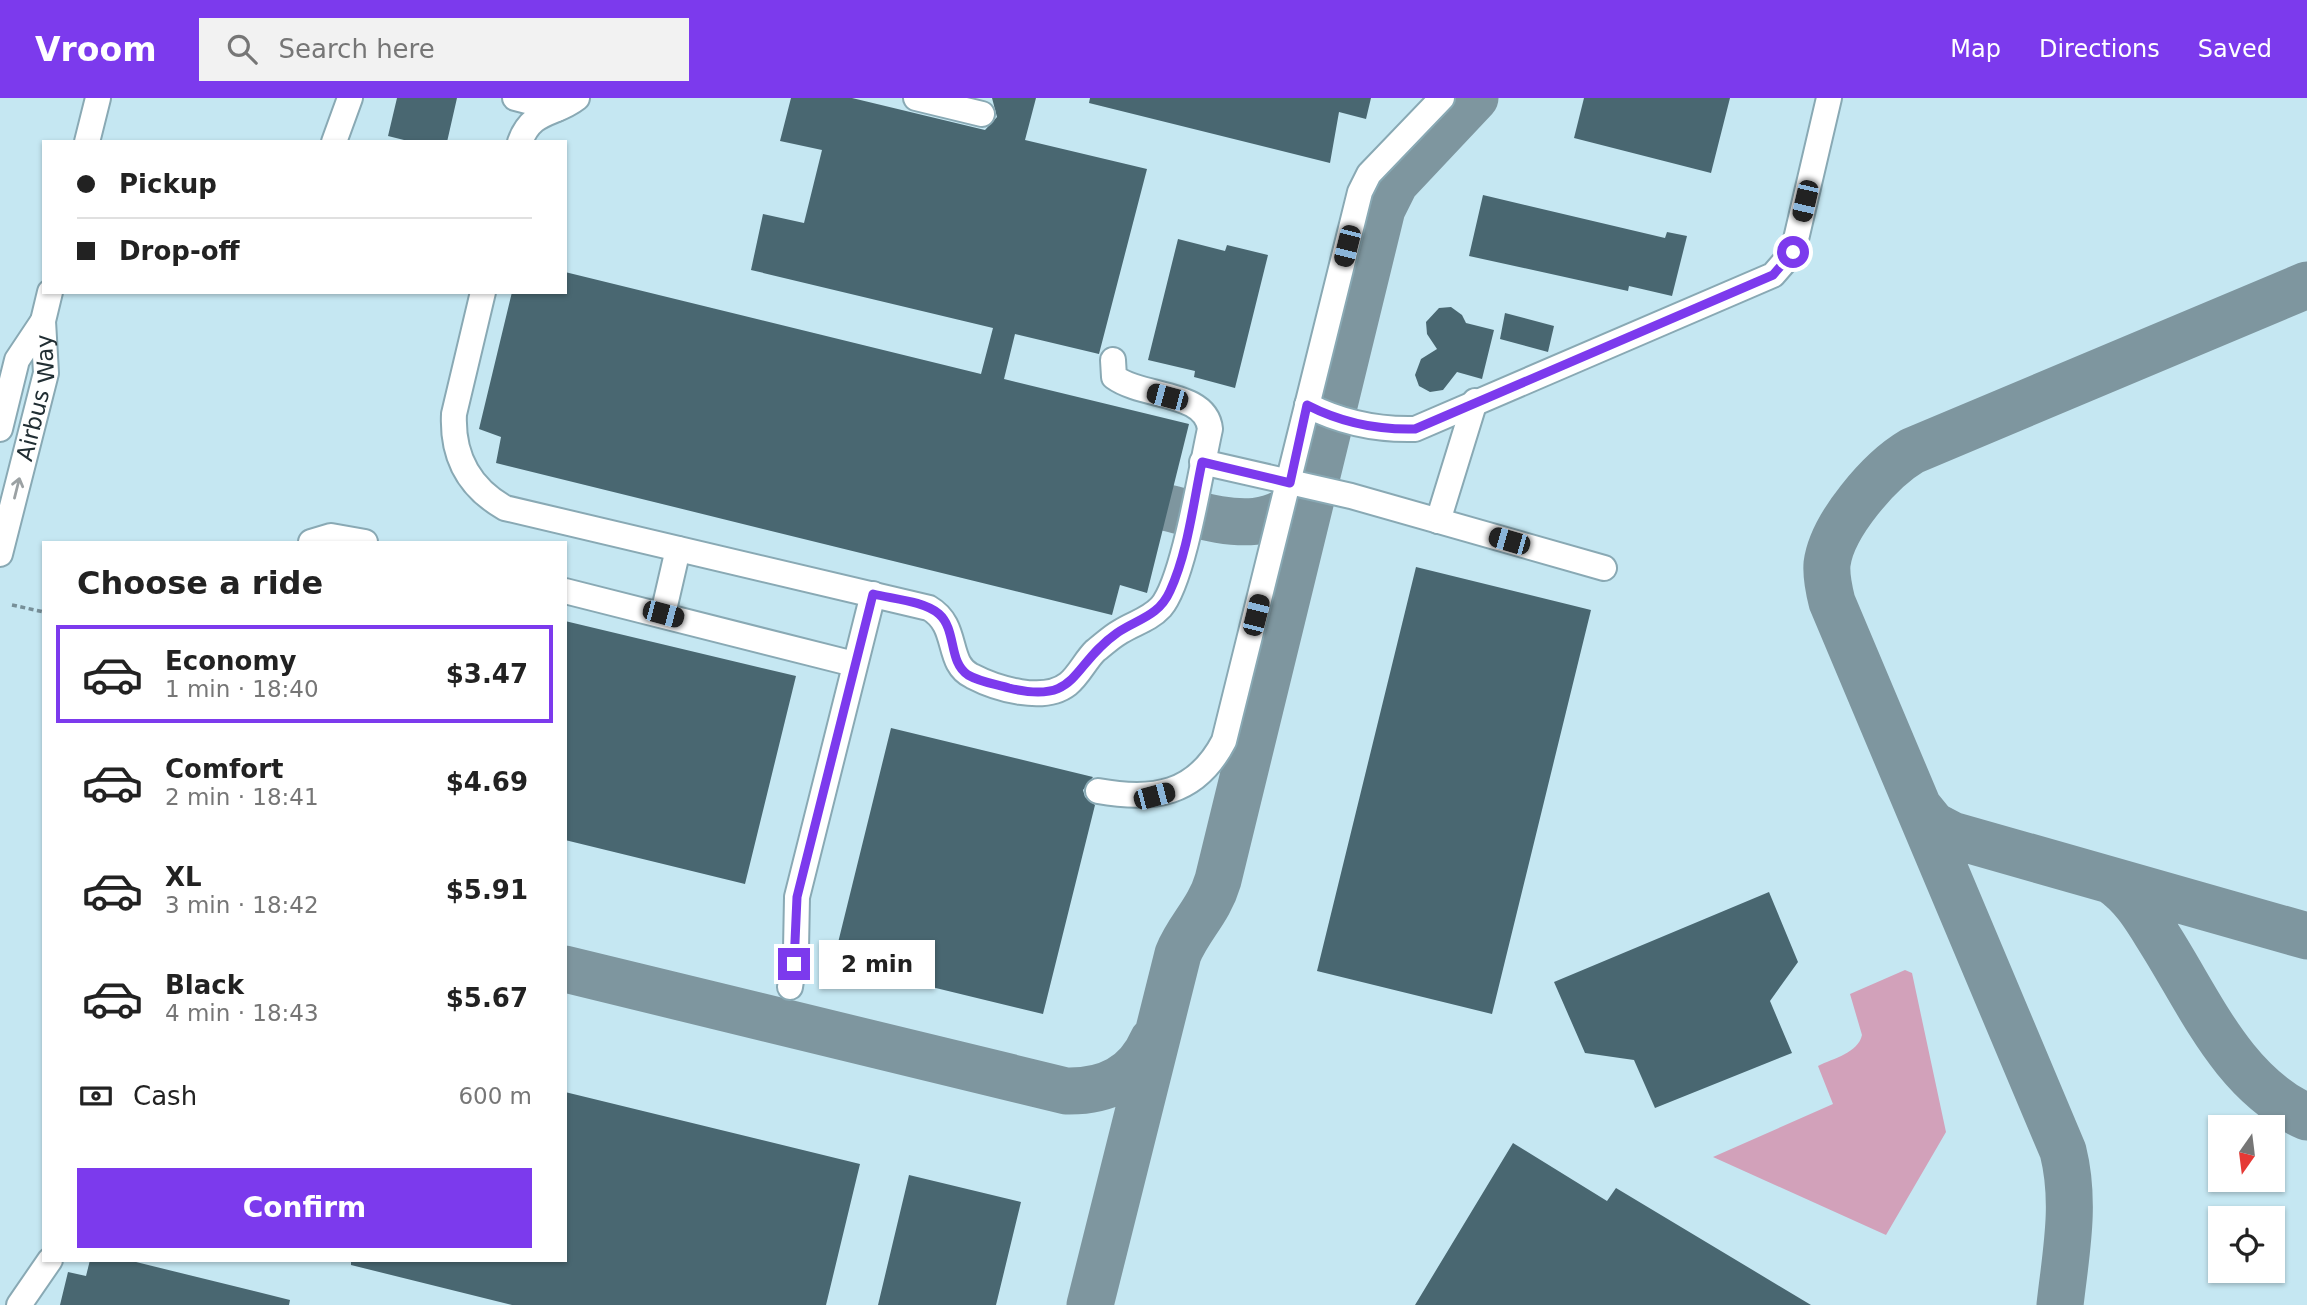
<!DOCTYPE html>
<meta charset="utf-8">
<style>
body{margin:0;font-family:"DejaVu Sans",sans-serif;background:#f2f2f2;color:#222;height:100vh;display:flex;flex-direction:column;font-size:26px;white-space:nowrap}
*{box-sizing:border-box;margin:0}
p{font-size:23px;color:#767676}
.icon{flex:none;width:38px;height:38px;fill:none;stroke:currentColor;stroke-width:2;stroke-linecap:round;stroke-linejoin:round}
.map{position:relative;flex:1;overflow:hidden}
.sheet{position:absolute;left:42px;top:443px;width:525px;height:721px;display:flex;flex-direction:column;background:#fff;border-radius:0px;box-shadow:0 2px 5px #0004}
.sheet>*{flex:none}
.hud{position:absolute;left:42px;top:42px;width:525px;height:154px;border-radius:0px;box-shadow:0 2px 5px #0004;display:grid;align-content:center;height:154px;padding:0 35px;background:#fff}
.needle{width:46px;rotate:194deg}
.buttons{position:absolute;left:2208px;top:1017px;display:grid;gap:14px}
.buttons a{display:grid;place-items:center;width:77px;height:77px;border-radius:0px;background:#fff;box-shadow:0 2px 5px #0004;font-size:35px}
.end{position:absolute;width:32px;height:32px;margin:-16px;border:9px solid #7c3aed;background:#fff;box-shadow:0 0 0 4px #fff}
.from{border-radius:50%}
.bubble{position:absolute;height:49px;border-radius:0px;background:#fff;box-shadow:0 2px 5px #0004;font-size:23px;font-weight:700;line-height:49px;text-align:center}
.car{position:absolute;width:21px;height:42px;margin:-21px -10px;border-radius:9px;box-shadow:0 0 5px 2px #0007;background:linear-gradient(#222 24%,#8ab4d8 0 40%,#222 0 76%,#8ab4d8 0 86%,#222 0)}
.hud b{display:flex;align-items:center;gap:24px;height:66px;font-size:26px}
.hud b+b{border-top:2px solid #e0e0e0}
.hud i{width:18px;height:18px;background:#222}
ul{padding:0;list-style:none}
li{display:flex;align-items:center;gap:21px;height:98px;margin:0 14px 10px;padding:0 21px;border:4px solid transparent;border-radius:0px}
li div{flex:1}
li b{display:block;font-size:26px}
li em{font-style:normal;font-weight:700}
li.on{border-color:#7c3aed}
li>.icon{width:63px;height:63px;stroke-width:1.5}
h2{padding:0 35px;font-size:32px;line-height:84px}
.pay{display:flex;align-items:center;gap:18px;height:77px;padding:0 35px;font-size:26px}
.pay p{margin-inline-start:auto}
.button{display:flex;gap:14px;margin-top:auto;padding:14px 35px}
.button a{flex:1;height:80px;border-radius:0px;background:#7c3aed;color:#fff;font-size:28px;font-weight:700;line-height:80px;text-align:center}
header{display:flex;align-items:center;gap:42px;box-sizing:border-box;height:98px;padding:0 35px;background:#7c3aed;color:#fff}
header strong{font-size:33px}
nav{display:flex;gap:38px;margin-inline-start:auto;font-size:24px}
.search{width:490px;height:63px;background:#f2f2f2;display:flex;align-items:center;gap:18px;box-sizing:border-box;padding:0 24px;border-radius:0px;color:#767676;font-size:26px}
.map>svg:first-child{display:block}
.green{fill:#d2a1ba}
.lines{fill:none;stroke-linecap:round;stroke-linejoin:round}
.taxiway{stroke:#7e969f;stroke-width:47}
.building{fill:#496771}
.minor-casing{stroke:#89a9b4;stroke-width:28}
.path{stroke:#778f98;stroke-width:3.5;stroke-dasharray:5 3.5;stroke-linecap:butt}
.minor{stroke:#fff;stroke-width:24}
.oneway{stroke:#9ba1a3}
.route{stroke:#7c3aed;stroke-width:9}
.labels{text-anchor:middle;stroke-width:7;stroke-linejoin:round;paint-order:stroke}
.street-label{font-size:23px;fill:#212e33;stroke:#fff}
</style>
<header>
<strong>Vroom</strong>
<div class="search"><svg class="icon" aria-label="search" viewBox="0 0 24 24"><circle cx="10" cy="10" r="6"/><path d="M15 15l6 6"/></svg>Search here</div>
<nav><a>Map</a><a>Directions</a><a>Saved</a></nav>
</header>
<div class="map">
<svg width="2307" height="1207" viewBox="0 0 2307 1207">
<rect width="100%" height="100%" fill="#c5e7f2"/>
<path class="green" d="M1905,872L1912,875L1946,1034L1886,1137L1713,1059L1833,1006L1818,968C1834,960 1858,955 1862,937L1850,896Z"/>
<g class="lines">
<path class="taxiway" d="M1168,410C1223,423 1280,443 1314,382
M1920,711L1933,727L1952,737L2307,838
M2112,783C2135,799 2147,821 2162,845C2202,909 2235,987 2307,1019
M565,871L1066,993C1106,994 1137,979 1153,942
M1090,1207L1178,856C1189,829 1209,813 1218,782L1382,111L1395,85L1475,0
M2060,1207C2066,1154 2076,1105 2063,1053L1832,504C1829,492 1826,479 1827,466C1832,427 1880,372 1912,353L2307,187"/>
</g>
<path class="building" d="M397,0H457L447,44H412L388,38Z
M791,0H852L985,32L997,19L992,0H1036L1025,42L1147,71L1099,256L1015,236L1004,281L1189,326L1147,495L1120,487L1112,517L496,365L501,339L479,331L512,194H565V174L981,276L993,230L751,172L763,116L804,125L822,52L780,43Z
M1090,0H1371L1366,21L1339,14L1330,65L1089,5Z
M1584,0H1730L1711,75L1574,40Z
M1483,97L1665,140L1667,134L1687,138L1672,198L1629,188L1628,193L1469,158Z
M1178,141L1225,153L1227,147L1268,157L1235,290L1194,279L1195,273L1148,262Z
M1451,209L1462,217L1466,225L1494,232L1482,281L1457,274L1443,292L1430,294L1419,288L1415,277L1421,261L1437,251L1427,236L1426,224L1439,210Z
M1505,215L1554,228L1548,254L1500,241Z
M1416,469L1591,512L1492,916L1317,873Z
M565,523L796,578L745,786L565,742Z
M891,630L1093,679L1083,692L1085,699L1095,707L1043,916L833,865Z
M1769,794L1798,864L1770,903L1792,955L1655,1010L1634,962L1585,955L1554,884Z
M565,994L860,1066L826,1207H512L351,1167V1162H565Z
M1513,1045L1607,1103L1616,1090L1811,1207H1415Z
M909,1077L1021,1104L996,1207H878Z
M90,1162H128L290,1202L289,1207H60L68,1174L86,1178Z"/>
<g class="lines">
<defs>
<g id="minor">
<path d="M515,0L557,11"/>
<path d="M916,0L982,16"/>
<path d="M87,44L98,0"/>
<path d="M334,44L350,0"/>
<path d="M520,44C532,11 554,18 577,0"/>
<path d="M483,194L454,316C452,357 468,389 505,410L929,510C960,528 945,565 972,578C997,591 1044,605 1068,586C1079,577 1085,563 1095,553C1103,547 1111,539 1120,534C1134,525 1149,522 1161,509C1184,482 1201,371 1210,331C1206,293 1143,300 1114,279L1113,262"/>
<path d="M1307,307C1340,324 1378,332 1415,331L1773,177L1793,154L1829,0"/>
<path d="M0,331L17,262L43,223"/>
<path d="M1202,364L1351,398L1604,470"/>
<path d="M1438,423L1475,303"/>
<path d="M311,444L331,438L365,444"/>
<path id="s1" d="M0,456L46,275L43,223L50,194"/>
<path d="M565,493L854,566"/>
<path d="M663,516L678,451"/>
<path d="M1098,693C1153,703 1196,697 1224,643L1360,94L1369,76L1442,0"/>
<path d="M790,889L796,851L797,799L873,496"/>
<path d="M19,1207L50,1162"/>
</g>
</defs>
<use href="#minor" class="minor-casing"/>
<path class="path" d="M12,507L44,514"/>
<use href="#minor" class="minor"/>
</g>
<defs><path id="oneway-shaft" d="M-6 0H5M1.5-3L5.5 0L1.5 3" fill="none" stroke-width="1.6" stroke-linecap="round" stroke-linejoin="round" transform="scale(1.75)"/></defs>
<use class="oneway" href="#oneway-shaft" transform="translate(17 390) rotate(-76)"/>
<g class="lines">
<path class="route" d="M794,866L797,799L873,496C893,501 924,503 939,516C957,532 948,564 968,577C980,584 995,586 1009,590C1079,607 1070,568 1117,535C1138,521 1159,518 1170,493C1188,454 1193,406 1202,364L1290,385L1307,307C1340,324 1378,332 1415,331L1773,177L1793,154"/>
</g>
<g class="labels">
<g class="street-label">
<text dy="8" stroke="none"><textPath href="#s1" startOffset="161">Airbus Way</textPath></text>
</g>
</g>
</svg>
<div class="buttons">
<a><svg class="needle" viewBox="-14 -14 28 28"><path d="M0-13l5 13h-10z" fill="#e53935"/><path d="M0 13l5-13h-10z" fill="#767676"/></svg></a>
<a><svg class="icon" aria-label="locate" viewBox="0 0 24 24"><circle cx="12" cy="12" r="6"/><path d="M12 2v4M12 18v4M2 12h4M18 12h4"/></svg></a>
</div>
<i class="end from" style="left:1793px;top:154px"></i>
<i class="end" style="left:794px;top:866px"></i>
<div class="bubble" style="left:819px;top:842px;width:116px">2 min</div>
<i class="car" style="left:1805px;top:103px;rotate:193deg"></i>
<i class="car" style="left:1347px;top:148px;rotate:194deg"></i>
<i class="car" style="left:1167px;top:299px;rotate:285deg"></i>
<i class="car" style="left:1509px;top:443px;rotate:286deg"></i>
<i class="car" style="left:663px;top:516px;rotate:105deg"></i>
<i class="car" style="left:1256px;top:517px;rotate:14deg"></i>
<i class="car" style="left:1154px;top:698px;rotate:75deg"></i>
<div class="hud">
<b><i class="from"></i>Pickup</b>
<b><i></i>Drop-off</b>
</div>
<section class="sheet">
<h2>Choose a ride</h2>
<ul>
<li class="on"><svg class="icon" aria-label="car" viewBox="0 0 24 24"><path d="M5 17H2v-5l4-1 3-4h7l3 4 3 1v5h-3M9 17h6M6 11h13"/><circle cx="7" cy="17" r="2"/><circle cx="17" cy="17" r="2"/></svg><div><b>Economy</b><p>1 min · 18:40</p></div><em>$3.47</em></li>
<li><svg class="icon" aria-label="car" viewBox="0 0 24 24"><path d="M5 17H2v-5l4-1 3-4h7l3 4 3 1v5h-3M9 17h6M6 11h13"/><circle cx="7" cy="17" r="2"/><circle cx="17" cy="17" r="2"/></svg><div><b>Comfort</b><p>2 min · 18:41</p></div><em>$4.69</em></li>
<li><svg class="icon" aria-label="car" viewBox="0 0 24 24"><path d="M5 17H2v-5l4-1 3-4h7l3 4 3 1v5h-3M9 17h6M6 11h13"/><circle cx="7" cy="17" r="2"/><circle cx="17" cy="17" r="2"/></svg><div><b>XL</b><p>3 min · 18:42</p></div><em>$5.91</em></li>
<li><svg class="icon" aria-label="car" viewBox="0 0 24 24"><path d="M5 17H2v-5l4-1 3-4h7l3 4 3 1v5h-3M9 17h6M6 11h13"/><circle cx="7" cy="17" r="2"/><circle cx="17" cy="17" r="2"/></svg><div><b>Black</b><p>4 min · 18:43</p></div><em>$5.67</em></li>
</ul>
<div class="pay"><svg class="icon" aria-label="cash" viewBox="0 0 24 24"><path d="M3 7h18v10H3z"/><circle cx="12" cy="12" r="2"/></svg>Cash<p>600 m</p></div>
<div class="button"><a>Confirm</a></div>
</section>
</div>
